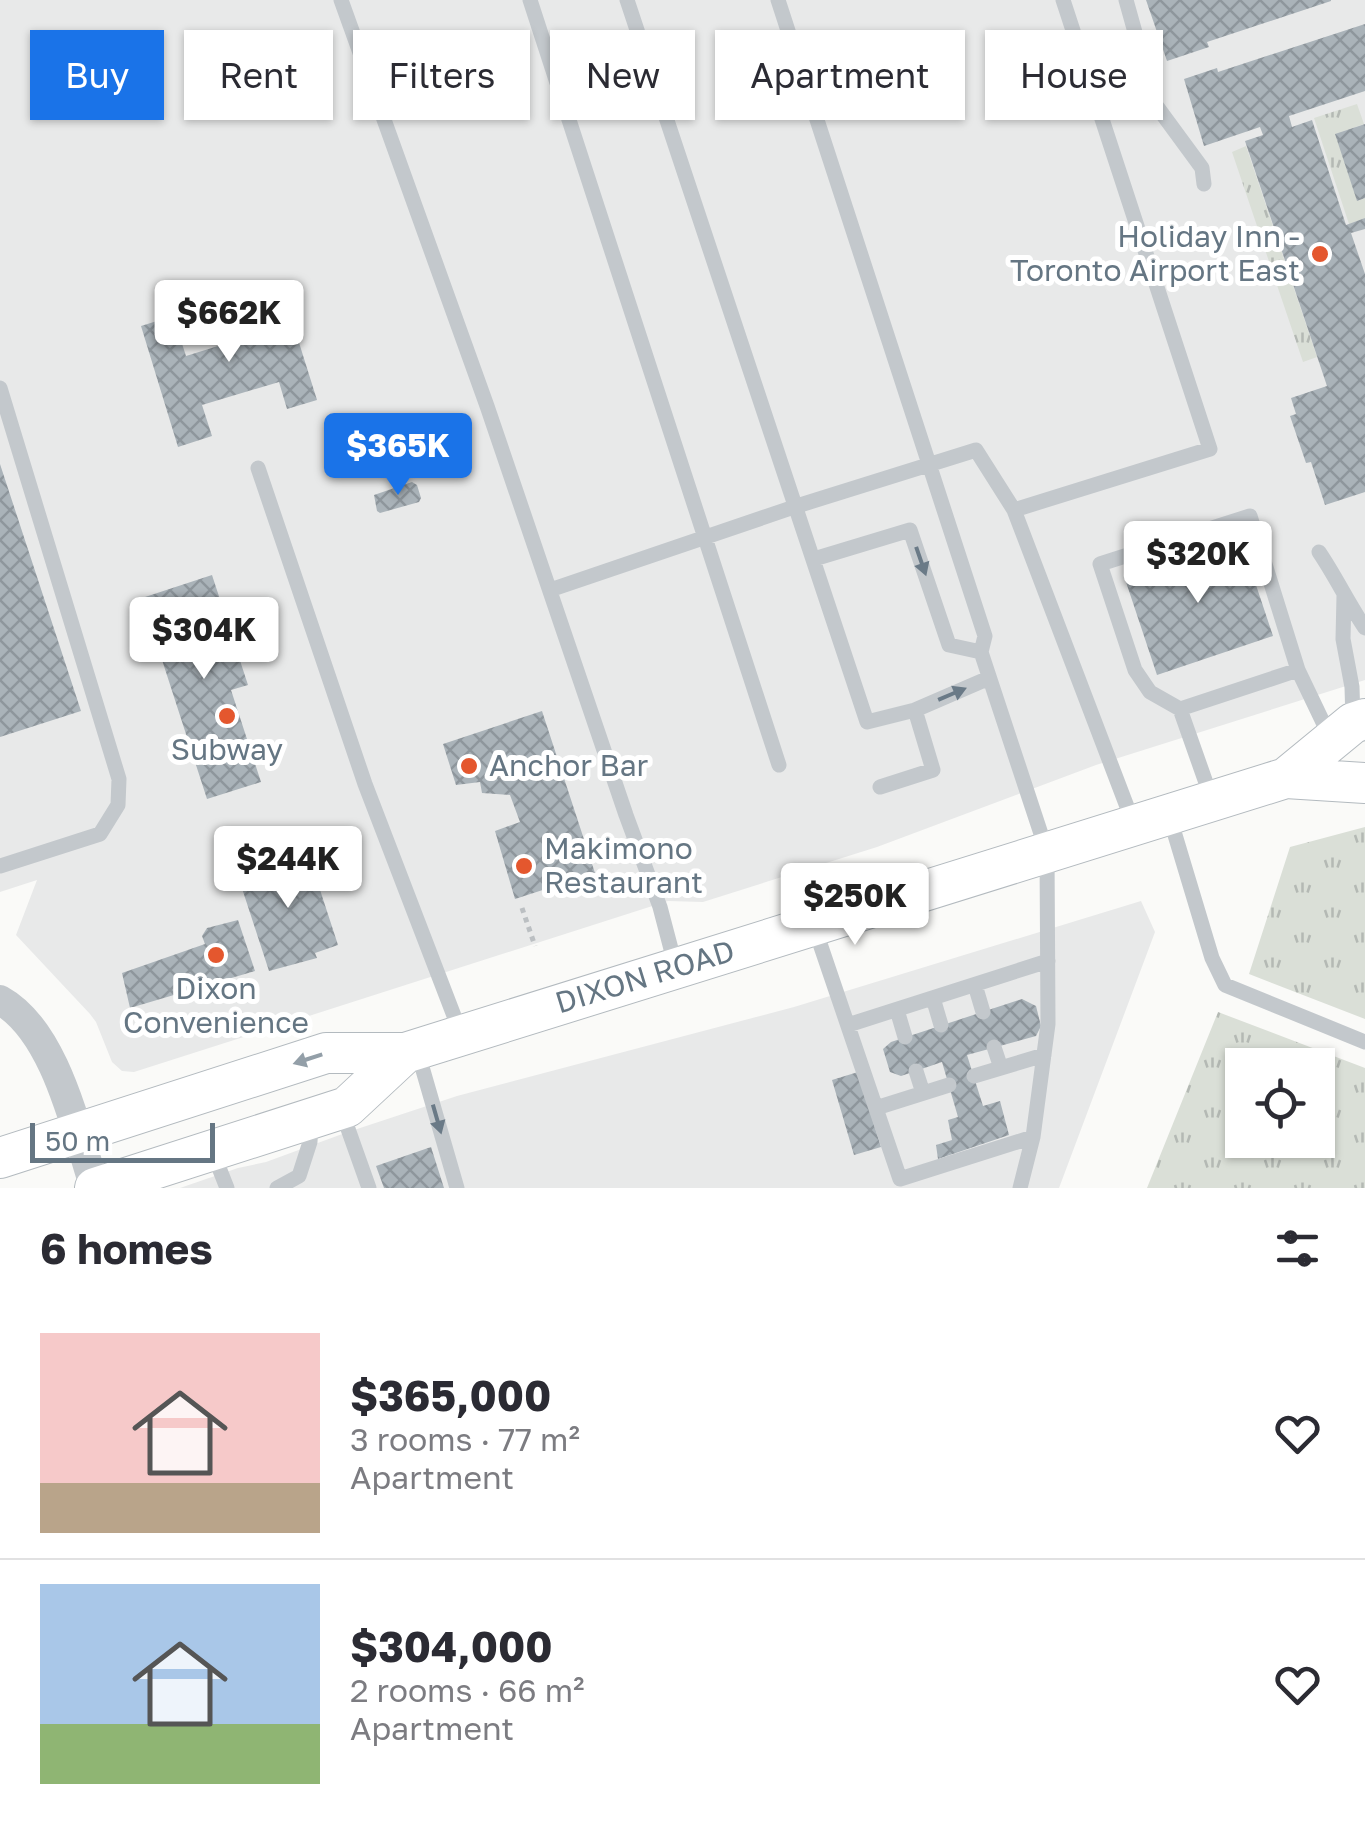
<!DOCTYPE html>
<html lang="en">
<head>
<meta charset="utf-8">
<style>
  body { margin:0; font-family:"Golos Text",sans-serif; background:#f7f7f7; color:#2b2b33; height:100vh; display:flex; flex-direction:column; font-size:38px; white-space:nowrap }
  * { box-sizing:border-box; margin:0 }
  p { font-size:32px; color:#7c7c81 }
  .icon { flex:none; width:55px; height:55px; fill:none; stroke:currentColor; stroke-width:2; stroke-linecap:round; stroke-linejoin:round }
  .map { position:relative; height:1188px; overflow:hidden }
  .side { display:flex; flex-direction:column; background:#fff; flex:1 }
  .side>* { flex:none }
  .top-card { position:absolute; left:30px; top:30px; width:1305px; height:90px; display:flex; gap:20px }
  .buttons { position:absolute; left:1225px; top:1048px; display:grid; gap:20px }
  .buttons a { display:grid; place-items:center; width:110px; height:110px; border-radius:0px; background:#fff; box-shadow:0 2px 8px #0004; font-size:50px }
  .scale { position:absolute; left:30px; bottom:25px; width:185px; box-sizing:border-box; padding-left:10px; border:5px solid #657683; border-top:0; font-size:28px; line-height:35px; white-space:nowrap; color:#657683; -webkit-text-stroke:8px #fff; paint-order:stroke }
  .price { position:absolute; translate:-50% -85px; padding:0 22px; border-radius:10px; background:#fff; color:#222; font-size:32px; line-height:65px; filter:drop-shadow(0 2px 5px #0008) }
  .price::after { content:''; position:absolute; left:50%; top:60px; width:30px; height:22px; margin-left:-15px; background:inherit; clip-path:polygon(0 0,100% 0,50% 100%) }
  .price.active { background:#1a73e8; color:#fff }
  ul { padding:0; list-style:none }
  li { display:flex; align-items:center; gap:30px; height:250px; padding:0 40px }
  li+li { border-top:2px solid #e1e1e2 }
  li span { display:grid; place-items:center; flex:none; width:280px; height:200px; border-radius:0px; color:#555 }
  li>.icon { margin-inline-start:auto }
  span .icon { width:120px; height:120px; fill:#fffc; stroke-width:1 }
  li b { font-size:42px }
  h2 { display:flex; justify-content:space-between; align-items:center; height:120px; padding:0 40px; font-size:42px }
  .pill { padding:0 35px; border-radius:0px; background:#fff; box-shadow:0 2px 8px #0004; font-size:35px; line-height:90px }
  .pill.active { background:#1a73e8; color:#fff }
  .map>svg:first-child { display:block }
</style>
</head>
<body>
<div class="map">
<svg width="1365" height="1188" viewBox="0 0 1365 1188">
  <defs>
    <pattern id="grass-tufts" width="24" height="20" patternUnits="userSpaceOnUse" patternTransform="scale(2.5)"><rect width="24" height="20" fill="#dadfd7"/><path d="M3 7l-1-3M5 7V3M7 7l1-3M15 17l-1-3M17 17v-4M19 17l1-3" fill="none" stroke="#b4b9b4"/></pattern>
    <pattern id="building-cross-hatch" width="8" height="8" patternUnits="userSpaceOnUse" patternTransform="scale(2.5)"><rect width="8" height="8" fill="#aab3b9"/><path d="M0 0l8 8M0 8l8-8" fill="none" stroke="#8e969c"/></pattern>
  </defs>
  <rect width="100%" height="100%" fill="#fafaf8"/>
  <!-- built -->
  <path fill="#e8e9e9" d="M 0,0 L 1365,0 L 1365,680 L 1096,765 L 877,847 L 703,902 L 668,901 L 134,1072 L 122,1071 L 112,1062 L 96,1022 L 90,1014 L 16,935 L 37,880 L 0,892 Z
    M 1141,901 L 1155,932 L 1059,1188 L 180,1188 L 238,1168 L 266,1162 L 345,1133 L 457,1096 L 794,1007 Z"/>
  <!-- grass -->
  <path fill="url(#grass-tufts)" fill-rule="evenodd" d="M 1357,104 L 1364,124 L 1336,134 L 1358,201 L 1365,198 L 1365,218 L 1349,224 L 1314,118 Z
    M 1246,146 L 1317,357 L 1303,362 L 1232,152 Z
    M 1365,827 L 1365,1019 L 1249,974 L 1290,847 Z
    M 1218,1012 L 1365,1068 L 1365,1188 L 1147,1188 ZM 1242,1065 L 1318,1065 L 1318,1140 L 1242,1140 Z"/>
  <!-- building -->
  <path fill="url(#building-cross-hatch)" d="M 1146,0 L 1331,0 L 1331,1 L 1207,42 L 1209,47 L 1167,61 Z
    M 1365,24 L 1365,91 L 1289,116 L 1292,127 L 1312,120 L 1346,225 L 1365,218 L 1365,229 L 1351,233 L 1365,274 L 1365,492 L 1325,505 L 1311,462 L 1306,463 L 1290,416 L 1296,414 L 1291,398 L 1327,386 L 1245,141 L 1263,135 L 1260,127 L 1204,146 L 1184,79 L 1217,68 L 1218,72 Z
    M 1365,124 L 1365,198 L 1357,201 L 1335,134 Z
    M 280,282 L 317,400 L 287,409 L 279,382 L 202,405 L 212,436 L 178,447 L 141,326 L 173,316 L 186,356 L 257,334 L 244,293 Z
    M 0,464 L 81,711 L 0,737 Z
    M 412,482 L 417,485 L 421,498 L 419,502 L 380,513 L 377,511 L 374,495 Z
    M 1240,537 L 1273,636 L 1157,675 L 1124,576 Z
    M 212,575 L 248,685 L 231,690 L 261,782 L 207,799 L 142,598 Z
    M 542,711 L 595,873 L 515,899 L 495,831 L 520,822 L 510,795 L 482,793 L 480,782 L 456,785 L 443,744 Z
    M 307,850 L 338,945 L 315,953 L 317,958 L 269,971 L 237,873 Z
    M 238,920 L 255,971 L 130,1008 L 122,973 L 205,944 L 202,936 L 207,928 Z
    M 1022,999 L 1036,1006 L 1041,1026 L 1036,1036 L 967,1055 L 983,1106 L 1000,1101 L 1009,1135 L 938,1159 L 936,1145 L 952,1140 L 948,1120 L 958,1117 L 942,1062 L 901,1076 L 890,1072 L 883,1049 L 891,1042 Z
    M 858,1072 L 881,1147 L 854,1155 L 832,1080 Z
    M 431,1147 L 444,1188 L 384,1188 L 376,1166 Z"/>
  <g fill="none" stroke-linecap="round" stroke-linejoin="round">
    <!-- secondary casing -->
    <g stroke="#b3babf" stroke-width="42">
      <path id="secondary" d="M 1286,778 L 1353,723 L 1365,719
        M 0,1158 L 326,1053 L 405,1053 L 1286,778 L 1365,783
        M 95,1188 L 347,1107 L 405,1053"/>
    </g>
    <!-- path -->
    <path stroke="#bbbfc2" stroke-width="5" stroke-dasharray="5 5" stroke-linecap="butt" d="M 522,908 L 535,946"/>
    <!-- service -->
    <path stroke="#c3c8cc" stroke-width="15" d="M 341,0 L 487,406 L 626,815 L 660,907 L 676,968
      M 530,0 L 779,765
      M 627,0 L 867,722 L 915,710 L 933,770 L 880,787
      M 778,0 L 985,636 L 981,652 L 1047,852 L 1048,1024 L 1033,1137 L 900,1179 L 815,929
      M 1063,0 L 1210,449 L 1014,510 L 1134,825
      M 1126,0 L 1155,104 L 1202,168 L 1204,184
      M 0,388 L 119,779 L 118,805 L 100,834 L 0,866
      M 258,468 L 365,784 L 461,1034
      M 1319,552 C 1336,577 1348,603 1365,628
      M 814,559 L 910,530 L 949,645 L 981,652
      M 550,590 L 797,506 L 976,450 L 1014,510
      M 1344,596 L 1343,639 L 1352,687 L 1353,721
      M 1298,670 L 1331,739
      M 1180,709 L 1298,670 L 1250,516 L 1100,564 L 1135,670 L 1150,692 L 1180,709 L 1211,797
      M 915,710 L 989,678
      M 1169,815 L 1212,958 L 1225,985 L 1365,1042
      M 975,985 L 983,1012
      M 933,998 L 941,1025
      M 897,1010 L 905,1037
      M 848,1025 L 1048,961
      M 994,1047 L 1001,1068
      M 418,1053 L 457,1188
      M 916,1071 L 923,1093
      M 974,1076 L 1044,1055
      M 876,1108 L 949,1085
      M 342,1112 L 369,1188
      M 212,1150 L 227,1188
      M 277,1188 L 299,1176 L 310,1142 L 311,1122
      M 1020,1188 L 1033,1137"/>
    <!-- minor -->
    <path stroke="#c3c8cc" stroke-width="30" d="M 0,1000 C 56,1031 76,1131 95,1188"/>
    <!-- secondary -->
    <use href="#secondary" stroke="#fff" stroke-width="40"/>
  </g>
  <!-- one-way arrows -->
  <defs><path id="oneway-solid" d="M-6-.8H1V-3.2L6.5 0L1 3.2V.8H-6Z" transform="scale(2.5)"/></defs>
  <g fill="#6a7a87">
    <use href="#oneway-solid" transform="translate(921 561) rotate(71)"/>
    <use href="#oneway-solid" transform="translate(952 694) rotate(-23)"/>
    <use href="#oneway-solid" transform="translate(437 1119) rotate(74)"/>
  </g>
  <use fill="#939fa8" href="#oneway-solid" transform="translate(308 1059) rotate(162)"/>
  <!-- markers -->
  <g fill="#e4572e" stroke="#fff" stroke-width="4">
    <circle cx="1320" cy="254" r="10"/>
    <circle cx="227" cy="716" r="10"/>
    <circle cx="469" cy="766" r="10"/>
    <circle cx="524" cy="866" r="10"/>
    <circle cx="216" cy="955" r="10"/>
  </g>
  <g text-anchor="middle" stroke-width="10" stroke-linejoin="round" paint-order="stroke">
    <!-- poi labels -->
    <g font-size="30" fill="#657683" stroke="#fff">
      <text x="1300" y="247" text-anchor="end">Holiday Inn -<tspan x="1300" dy="34">Toronto Airport East</tspan></text>
      <text x="227" y="760">Subway</text>
      <text x="489" y="776" text-anchor="start">Anchor Bar</text>
      <text x="544" y="859" text-anchor="start">Makimono<tspan x="544" dy="34">Restaurant</tspan></text>
      <text x="216" y="999">Dixon<tspan x="216" dy="34">Convenience</tspan></text>
    </g>
    <!-- street labels -->
    <g font-size="30" fill="#657683" stroke="#fff">
      <text transform="translate(645 977) rotate(-17)" y="10">DIXON ROAD</text>
    </g>
  </g>
</svg>
<div class="buttons">
<a><svg class="icon" aria-label="locate" viewBox="0 0 24 24"><circle cx="12" cy="12" r="6"/><path d="M12 2v4M12 18v4M2 12h4M18 12h4"/></svg></a>
</div>
<div class="scale">50 m</div>
<b class="price" style="left:229px;top:365px">$662K</b>
<b class="price active" style="left:398px;top:498px">$365K</b>
<b class="price" style="left:1198px;top:606px">$320K</b>
<b class="price" style="left:204px;top:682px">$304K</b>
<b class="price" style="left:288px;top:911px">$244K</b>
<b class="price" style="left:855px;top:948px">$250K</b>
<div class="top-card">
<a class="pill active">Buy</a>
<a class="pill">Rent</a>
<a class="pill">Filters</a>
<a class="pill">New</a>
<a class="pill">Apartment</a>
<a class="pill">House</a>
</div>
</div>
<section class="side">
<h2>6 homes<svg class="icon" aria-label="filters" viewBox="0 0 24 24"><path d="M4 7h16M4 17h16"/><circle cx="9" cy="7" r="2"/><circle cx="15" cy="17" r="2"/></svg></h2>
<ul>
<li><span style="background:linear-gradient(#f6c9c9 75%,#b9a48a 0)"><svg class="icon" aria-label="home" viewBox="0 0 24 24"><path d="M3 11l9-7 9 7M6 9v11h12V9"/></svg></span><div><b>$365,000</b><p>3 rooms · 77 m²</p><p>Apartment</p></div><svg class="icon" aria-label="heart" viewBox="0 0 24 24"><path d="M12 20l-8-8c-3-5 5-10 8-4 3-6 11-1 8 4z"/></svg></li>
<li><span style="background:linear-gradient(#a9c7e8 70%,#8fb573 0)"><svg class="icon" aria-label="home" viewBox="0 0 24 24"><path d="M3 11l9-7 9 7M6 9v11h12V9"/></svg></span><div><b>$304,000</b><p>2 rooms · 66 m²</p><p>Apartment</p></div><svg class="icon" aria-label="heart" viewBox="0 0 24 24"><path d="M12 20l-8-8c-3-5 5-10 8-4 3-6 11-1 8 4z"/></svg></li>
</ul>
</section>
</body>
</html>
